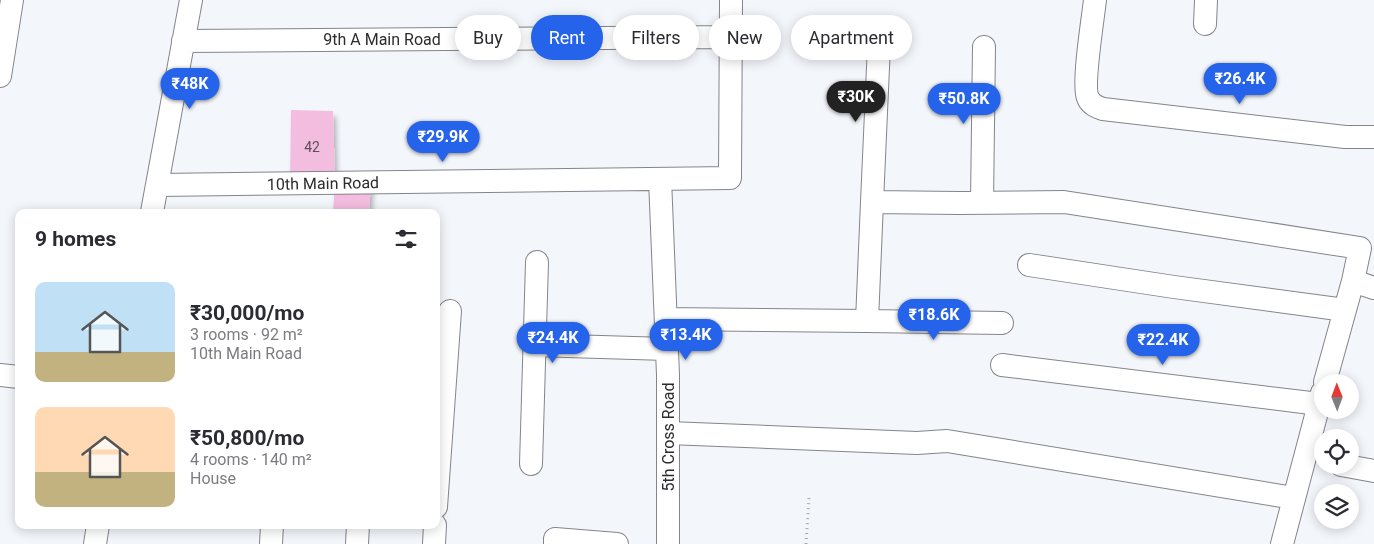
<!DOCTYPE html>
<html lang="en">
<head>
<meta charset="utf-8">
<style>
  body { margin:0; font-family:Roboto,sans-serif; background:#f7f7f7; color:#2b2b33; height:100vh; display:flex; flex-direction:column; font-size:19px; white-space:nowrap }
  * { box-sizing:border-box; margin:0 }
  p { font-size:16px; color:#7c7c81 }
  .icon { flex:none; width:28px; height:28px; fill:none; stroke:currentColor; stroke-width:2; stroke-linecap:round; stroke-linejoin:round }
  .map { position:relative; flex:1; overflow:hidden }
  .details { position:absolute; left:15px; top:209px; width:425px; height:320px; display:flex; flex-direction:column; background:#fff; border-radius:10px; box-shadow:0 2px 12px #0003 }
  .details>* { flex:none }
  .banner { position:absolute; left:455px; top:15px; width:475px; height:45px; display:flex; gap:10px }
  .needle { width:32px; rotate:359deg }
  .tools { position:absolute; left:1314px; top:374px; display:grid; gap:10px }
  .tools a { display:grid; place-items:center; width:45px; height:45px; border-radius:50%; background:#fff; box-shadow:0 2px 12px #0003; font-size:25px }
  .price { position:absolute; translate:-50% -42px; padding:0 11px; border-radius:18px; background:#2563eb; color:#fff; font-size:16px; line-height:32px; filter:drop-shadow(0 1px 2px #0008) }
  .price::after { content:''; position:absolute; left:50%; top:30px; width:15px; height:11px; margin-left:-8px; background:inherit; clip-path:polygon(0 0,100% 0,50% 100%) }
  .price.active { background:#222; color:#fff }
  ul { padding:0; list-style:none }
  li { display:flex; align-items:center; gap:15px; height:125px; padding:0 20px }
  li span { display:grid; place-items:center; flex:none; width:140px; height:100px; border-radius:10px; color:#555 }
  li>.icon { margin-inline-start:auto }
  span .icon { width:60px; height:60px; fill:#fffc; stroke-width:1 }
  li b { font-size:21px }
  h2 { display:flex; justify-content:space-between; align-items:center; height:60px; padding:0 20px; font-size:21px }
  .tag { padding:0 18px; border-radius:22px; background:#fff; box-shadow:0 2px 12px #0003; font-size:18px; line-height:45px }
  .tag.active { background:#2563eb; color:#fff }
  .map>svg:first-child { display:block }
</style>
</head>
<body>
<div class="map">
<svg width="1374" height="544" viewBox="0 0 1374 544">
  <defs>
    <filter id="shadow"><feDropShadow dx="3" dy="5.5" stdDeviation="2.5" flood-color="#0004"/></filter>
  </defs>
  <rect width="100%" height="100%" fill="#f3f6fb"/>
  <!-- building -->
  <path fill="#f3bde0" filter="url(#shadow)" d="M 291,110 L 333,111 L 335,183 L 290,183 Z
    M 371,182 L 369,212 L 333,212 L 335,183 Z"/>
  <g fill="none" stroke-linecap="round" stroke-linejoin="round">
    <!-- minor casing -->
    <g stroke="#83858a" stroke-width="24">
      <path id="minor" d="M 1095,0 C 1093,18 1082,86 1088,98 C 1091,105 1097,107 1103,109 L 1345,137 L 1374,137
        M 1205,24 L 1206,0
        M 183,41 L 731,37
        M 0,76 L 12,0
        M 660,179 L 668,375 L 668,544
        M 157,185 L 730,178 L 731,0
        M 872,202 L 879,45
        M 982,203 L 984,47
        M 152,212 L 191,0
        M 1029,265 L 1174,287 L 1345,310
        M 1353,281 L 1374,288
        M 666,319 L 867,321 L 872,202 L 959,203 L 1064,202 L 1360,248 L 1353,281 L 1325,382
        M 867,321 L 1002,323
        M 534,345 L 667,349
        M 1002,365 L 1319,404
        M 0,375 L 19,377
        M 668,433 L 917,443 L 947,441 L 1294,498
        M 531,464 L 537,262
        M 1341,465 L 1374,471
        M 436,507 L 450,311
        M 95,544 L 98,525
        M 271,544 L 272,525
        M 357,544 L 358,525
        M 434,544 L 435,525
        M 555,544 L 555,539 L 617,544
        M 1282,544 L 1322,393"/>
    </g>
    <!-- path -->
    <path stroke="#a7a9ad" stroke-width="3" stroke-dasharray="1 4" stroke-linecap="butt" d="M 806,544 L 809,498"/>
    <!-- minor -->
    <use href="#minor" stroke="#fff" stroke-width="22"/>
  </g>
  <g text-anchor="middle" stroke-width="4.5" stroke-linejoin="round" paint-order="stroke">
    <!-- number labels -->
    <g font-size="14" fill="#5d505a">
      <text x="312" y="152">42</text>
    </g>
    <!-- street labels -->
    <g font-size="16" fill="#2b2c2e" stroke="#fff">
      <text x="382" y="45">9th A Main Road</text>
      <text transform="translate(323 183) rotate(-1)" y="6">10th Main Road</text>
      <text transform="translate(668 437) rotate(-90)" y="6">5th Cross Road</text>
    </g>
  </g>
</svg>
<div class="tools">
<a><svg class="needle" viewBox="-14 -14 28 28"><path d="M0-13l5 13h-10z" fill="#e53935"/><path d="M0 13l5-13h-10z" fill="#7c7c81"/></svg></a>
<a><svg class="icon" aria-label="locate" viewBox="0 0 24 24"><circle cx="12" cy="12" r="6"/><path d="M12 2v4M12 18v4M2 12h4M18 12h4"/></svg></a>
<a><svg class="icon" aria-label="layers" viewBox="0 0 24 24"><path d="M12 4l9 5-9 5-9-5zM3 14l9 5 9-5"/></svg></a>
</div>
<b class="price" style="left:1240px;top:105px">₹26.4K</b>
<b class="price" style="left:190px;top:110px">₹48K</b>
<b class="price active" style="left:856px;top:123px">₹30K</b>
<b class="price" style="left:964px;top:125px">₹50.8K</b>
<b class="price" style="left:443px;top:163px">₹29.9K</b>
<b class="price" style="left:934px;top:341px">₹18.6K</b>
<b class="price" style="left:686px;top:361px">₹13.4K</b>
<b class="price" style="left:553px;top:364px">₹24.4K</b>
<b class="price" style="left:1163px;top:366px">₹22.4K</b>
<div class="banner">
<a class="tag">Buy</a>
<a class="tag active">Rent</a>
<a class="tag">Filters</a>
<a class="tag">New</a>
<a class="tag">Apartment</a>
</div>
<section class="details">
<h2>9 homes<svg class="icon" aria-label="filters" viewBox="0 0 24 24"><path d="M4 7h16M4 17h16"/><circle cx="9" cy="7" r="2"/><circle cx="15" cy="17" r="2"/></svg></h2>
<ul>
<li><span style="background:linear-gradient(#bfe0f5 70%,#c2b280 0)"><svg class="icon" aria-label="home" viewBox="0 0 24 24"><path d="M3 11l9-7 9 7M6 9v11h12V9"/></svg></span><div><b>₹30,000/mo</b><p>3 rooms · 92 m²</p><p>10th Main Road</p></div></li>
<li><span style="background:linear-gradient(#ffd9b3 65%,#c2b280 0)"><svg class="icon" aria-label="home" viewBox="0 0 24 24"><path d="M3 11l9-7 9 7M6 9v11h12V9"/></svg></span><div><b>₹50,800/mo</b><p>4 rooms · 140 m²</p><p>House</p></div></li>
</ul>
</section>
</div>
</body>
</html>
